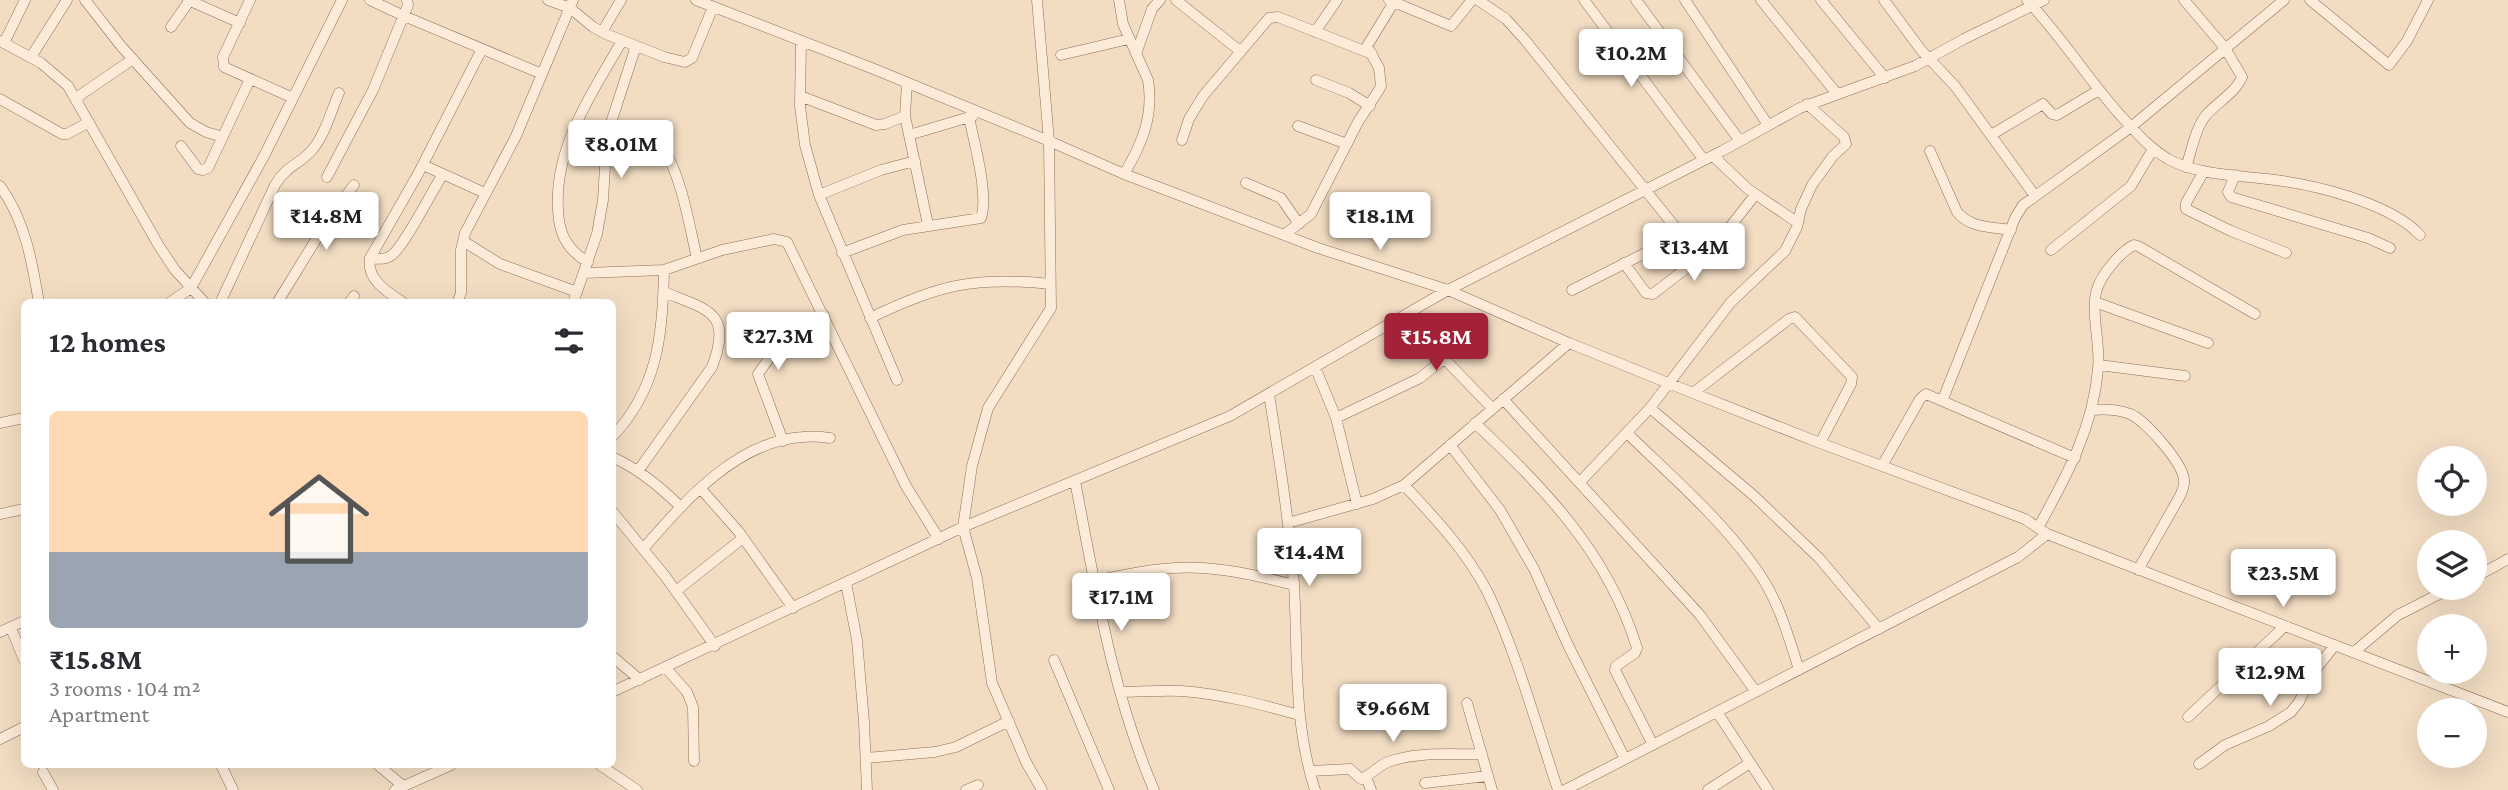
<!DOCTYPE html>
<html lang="en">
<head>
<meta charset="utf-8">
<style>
  body { margin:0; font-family:"Crimson Pro",serif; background:#f2f2f3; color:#2b2b33; height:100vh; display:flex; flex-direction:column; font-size:26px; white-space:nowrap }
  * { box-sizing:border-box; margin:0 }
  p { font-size:23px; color:#7c7c81 }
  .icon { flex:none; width:38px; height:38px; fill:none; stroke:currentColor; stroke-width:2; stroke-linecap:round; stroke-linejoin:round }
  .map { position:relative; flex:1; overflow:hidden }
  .panel { position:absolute; left:21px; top:299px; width:595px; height:469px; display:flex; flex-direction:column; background:#fff; border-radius:10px; box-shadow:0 7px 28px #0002 }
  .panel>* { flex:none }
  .buttons { position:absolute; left:2417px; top:446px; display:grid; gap:14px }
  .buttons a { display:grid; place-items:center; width:70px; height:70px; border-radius:50%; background:#fff; box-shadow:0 7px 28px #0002; font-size:35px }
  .price { position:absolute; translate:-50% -60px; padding:0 16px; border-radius:7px; background:#fff; color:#222; font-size:23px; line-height:46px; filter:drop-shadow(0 2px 4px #0008) }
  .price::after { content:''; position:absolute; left:50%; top:42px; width:21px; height:16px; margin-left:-10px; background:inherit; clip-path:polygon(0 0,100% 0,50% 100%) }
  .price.selected { background:#a32237; color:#fff }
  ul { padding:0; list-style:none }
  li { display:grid; align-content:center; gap:14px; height:371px; padding:0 28px }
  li+li { border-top:2px solid #e1e1e2 }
  li span { display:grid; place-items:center; height:217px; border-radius:10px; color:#555 }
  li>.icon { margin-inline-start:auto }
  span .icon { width:126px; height:126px; fill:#fffc; stroke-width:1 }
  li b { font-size:30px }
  h2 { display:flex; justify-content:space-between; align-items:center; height:84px; padding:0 28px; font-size:30px }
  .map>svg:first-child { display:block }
</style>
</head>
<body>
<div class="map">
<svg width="2508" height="790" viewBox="0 0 2508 790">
  <rect width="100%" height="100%" fill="#f2ddc3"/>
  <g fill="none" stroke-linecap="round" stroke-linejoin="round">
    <!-- minor casing -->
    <g stroke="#8e6d58" stroke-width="11">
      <path id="minor" d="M 85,0 L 121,46 L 190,123 L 206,132 L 223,137
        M 188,0 L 240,23
        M 250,0 L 223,57 L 224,67 L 293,98
        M 370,0 L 404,16 L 542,74
        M 548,0 L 570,8 L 593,27 L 606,34 L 664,57 L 685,62 L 692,58 L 713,7
        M 696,0 L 874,69 L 1049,141 L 1124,174 L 1318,248 L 1448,290 L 1569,343 L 1693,393 L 1820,443 L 2025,519 L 2047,534 L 2508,712
        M 1037,0 L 1049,141 L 1051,308 L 988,408 L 972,466 L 963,527 L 977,578 L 992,683 L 1026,762 L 1042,790
        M 1119,0 L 1123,24 L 1148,80 C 1154,116 1142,144 1124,174
        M 1176,0 L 1240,51
        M 1389,0 L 1451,26 L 1472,0
        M 1478,0 L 1506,19 L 1525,40 L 1679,232 L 1677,237 L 1572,290
        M 1584,0 L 1704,160
        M 1636,0 L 1740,141
        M 1685,0 L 1768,125
        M 1761,0 L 1837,94
        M 1821,0 L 1885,78
        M 1884,0 L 1921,50 L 1955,86 L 2035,196
        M 2027,0 C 2061,36 2088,79 2121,116 C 2136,132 2149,148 2168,159 C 2198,175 2234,175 2267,179 C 2312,184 2389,202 2420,235
        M 2184,0 L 2225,48 L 2242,77 C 2236,92 2218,102 2207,114 C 2195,128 2192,150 2186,167
        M 2310,0 L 2389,65 L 2407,41 L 2428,0
        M 171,27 L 190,0
        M 602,32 L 621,0
        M 1315,32 L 1337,0
        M 0,41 L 41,63 L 68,86 L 159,246 L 175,270 L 205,303
        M 801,41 L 800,106 L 805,145 L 819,195 L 897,380
        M 4,43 L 25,0
        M 1136,54 L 1152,9 L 1160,0
        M 1061,55 L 1129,39
        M 31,57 L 67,0
        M 1316,80 L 1349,93 L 1370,106
        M 907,83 L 905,116 L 928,225
        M 800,96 L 876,125 L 885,124 L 905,116
        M 76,98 L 133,59
        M 0,99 L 62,134 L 67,134 L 89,122
        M 1298,126 L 1347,144
        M 909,135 L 973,116
        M 1991,135 L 2043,104 L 2052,114 L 2057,115 L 2099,90
        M 1182,140 L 1189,119 L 1203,96 L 1269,18 L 1278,17 L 1372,54
        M 181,146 L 198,169 L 203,170 L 208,168 L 250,79
        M 606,148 L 643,143 L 663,148 C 682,177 689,225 697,258
        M 1930,151 L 1957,212 C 1970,228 1992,227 2011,230
        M 1713,156 L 1748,189 L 1798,223
        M 423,165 L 485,193
        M 2204,171 L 2186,203 L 2186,209 L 2231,231 L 2286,253
        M 2235,175 L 2228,192 L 2231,197 L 2368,238 L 2390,248
        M 327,177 L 373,90 L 408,5 L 407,0
        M 1246,183 L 1281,198 L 1299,224
        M 0,186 C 25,220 32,261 39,303
        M 819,195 L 881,170 L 915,161
        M 1284,235 L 1311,214 L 1358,122 L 1377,93 L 1381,86 L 1379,68 L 1367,46 L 1394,2
        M 463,241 L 500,264 L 577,292
        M 2051,250 L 2131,186 L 2153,149
        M 842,253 L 903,230 L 981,218 C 989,194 974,143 969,117
        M 370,258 C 378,259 386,260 392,255 C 405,245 432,191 443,174
        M 588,262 C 567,250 559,234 558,210 C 554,147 592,93 622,41
        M 1624,263 L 1646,293 L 1653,294 L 1707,252 L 1723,236 L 1755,195
        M 585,273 L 664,270 L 722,250 L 774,239 L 787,242 L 906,486 L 939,539
        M 2095,302 L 2208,343
        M 169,303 L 191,288 L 264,156 L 342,0
        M 220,303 L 275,185 C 287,165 299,165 312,150 C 325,135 331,111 339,93
        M 277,303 L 331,215 L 354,185
        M 349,303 L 354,296
        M 404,303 C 387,292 366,279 370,258 L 418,174 L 482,49
        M 457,303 L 461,293 L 461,250 L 465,233 L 516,136 L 573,0
        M 573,303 L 597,234 L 603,200 L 607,135 L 636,46
        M 1403,316 L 1492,408
        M 870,318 C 938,285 974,276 1050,284
        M 2099,365 L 2185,376
        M 1315,367 L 1336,418 L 1357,504
        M 1693,393 L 1789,319 L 1795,317 L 1852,377 L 1851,384 L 1820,443
        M 1269,394 C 1279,457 1289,520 1294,584 C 1298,654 1293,722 1315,790
        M 1503,399 L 1700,615 L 1756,692
        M 1943,399 L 2015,218 L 2023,205 L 2131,127 L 2284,0
        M 1650,408 L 1753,495 L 1819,558 L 1879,629
        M 2092,410 C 2105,409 2117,409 2130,414 C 2145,420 2183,463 2184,480 C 2185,486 2182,491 2180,496 L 2138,570
        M 1336,418 L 1420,378 L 1444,359
        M 0,423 L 24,418
        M 1475,423 C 1545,489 1608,553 1637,648 L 1635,653 L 1616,666 L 1615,670 L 1653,745
        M 1627,433 C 1670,475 1718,516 1754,566 C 1777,596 1788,634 1799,670
        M 612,437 C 658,389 663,334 664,270
        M 783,441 L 758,374 L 791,327 L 824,315
        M 1450,445 L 1500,510 L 1534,569 L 1568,645 L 1625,759
        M 612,457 C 639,469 660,487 681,507
        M 1882,466 L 1920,399 L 1926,394 L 2075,458
        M 638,471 L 712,367 C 733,312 708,310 664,292
        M 1075,481 C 1095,585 1112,692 1154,790
        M 1580,482 L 1650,408 L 1731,302 L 1785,251 L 1797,227 L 1801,209 L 1812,185 L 1833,156 L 1846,144 L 1844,137 L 1807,104
        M 1404,485 C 1435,518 1466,551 1487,591 C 1516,651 1537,727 1558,790
        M 701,489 L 739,532 L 793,608
        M 612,511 L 665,576 L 715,646
        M 0,514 L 24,509
        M 1288,523 L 1373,499 L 1404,485 L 1569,343
        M 2038,528 C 2066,477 2093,429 2098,369 C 2101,345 2090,312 2097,289 C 2102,274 2120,252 2134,245 L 2138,246 L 2255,314
        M 643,549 C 684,502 736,441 803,437 C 812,436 822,437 830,438
        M 2474,578 L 2508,559
        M 1094,581 C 1129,574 1167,565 1203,568 C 1234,570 1263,577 1294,585
        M 846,583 L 857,640 L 864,722 L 867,790
        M 676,591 L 743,538
        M 11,628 L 24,660
        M 0,632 L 24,621
        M 2354,652 L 2398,615 L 2451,588
        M 612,656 L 640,680
        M 1054,660 L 1109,790
        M 666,668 L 687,692 L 693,707 L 694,761
        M 612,692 L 963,527 L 1230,416 L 1448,290 L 1722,151 L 1800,108 L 1915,66 L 1964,39 L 2044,0
        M 1121,692 C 1141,692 1161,690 1181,691 C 1222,694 1260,704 1299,715
        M 1467,703 L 1492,790
        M 1717,712 L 1768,790
        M 2188,717 L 2285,626
        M 0,739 L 24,727
        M 866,758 L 935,752 L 956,747 L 1009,721
        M 2199,764 L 2225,745 L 2269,726 L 2291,712 L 2299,702 L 2312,674 L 2335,645
        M 221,765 L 233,790
        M 378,765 L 403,786
        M 600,765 L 637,790
        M 1310,771 L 1350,769 L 1361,779 C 1371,775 1378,766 1388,762 C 1417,751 1452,755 1482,754
        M 43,772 L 53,790
        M 1366,777 L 1371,790
        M 1425,783 L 1488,776
        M 395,790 L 451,765
        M 966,790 L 978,785
        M 1565,790 L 2018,557 L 2047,534
        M 1708,790 L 1750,763"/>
    </g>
    <!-- minor -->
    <use href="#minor" stroke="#fcebd8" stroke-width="10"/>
  </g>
</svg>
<div class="buttons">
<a><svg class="icon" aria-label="locate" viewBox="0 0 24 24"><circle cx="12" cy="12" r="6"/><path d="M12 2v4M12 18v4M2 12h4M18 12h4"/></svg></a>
<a><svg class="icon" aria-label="layers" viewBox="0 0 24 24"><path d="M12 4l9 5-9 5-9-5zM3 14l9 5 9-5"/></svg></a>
<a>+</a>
<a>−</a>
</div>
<b class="price" style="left:1631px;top:89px">₹10.2M</b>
<b class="price" style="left:621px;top:180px">₹8.01M</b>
<b class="price" style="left:326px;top:252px">₹14.8M</b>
<b class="price" style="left:1380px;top:252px">₹18.1M</b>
<b class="price" style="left:1694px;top:283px">₹13.4M</b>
<b class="price" style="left:778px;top:372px">₹27.3M</b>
<b class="price selected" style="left:1436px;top:373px">₹15.8M</b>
<b class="price" style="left:1309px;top:588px">₹14.4M</b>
<b class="price" style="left:2283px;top:609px">₹23.5M</b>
<b class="price" style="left:1121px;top:633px">₹17.1M</b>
<b class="price" style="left:2270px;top:708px">₹12.9M</b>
<b class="price" style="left:1393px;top:744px">₹9.66M</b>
<section class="panel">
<h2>12 homes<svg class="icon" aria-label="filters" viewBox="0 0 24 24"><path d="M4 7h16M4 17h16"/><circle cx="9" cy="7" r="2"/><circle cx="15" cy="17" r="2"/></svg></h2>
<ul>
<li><span style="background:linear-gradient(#ffd9b3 65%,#9aa5b1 0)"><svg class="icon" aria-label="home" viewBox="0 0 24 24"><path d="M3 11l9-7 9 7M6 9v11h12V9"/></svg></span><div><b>₹15.8M</b><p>3 rooms · 104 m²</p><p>Apartment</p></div></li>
</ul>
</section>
</div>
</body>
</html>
